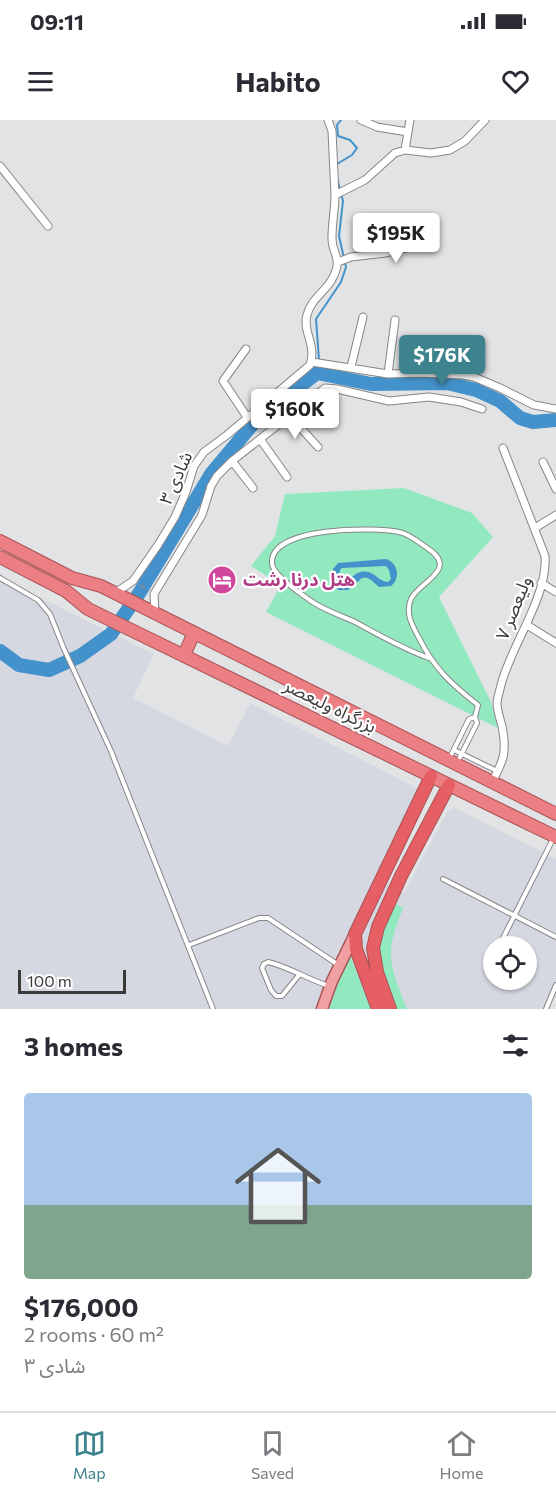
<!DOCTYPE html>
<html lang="en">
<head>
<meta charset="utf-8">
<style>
  body { margin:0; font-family:Commissioner,"Noto Sans Arabic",sans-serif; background:#f2f2f3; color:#2b2b33; height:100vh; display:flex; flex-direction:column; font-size:22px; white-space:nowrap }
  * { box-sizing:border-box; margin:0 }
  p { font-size:20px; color:#7c7c81 }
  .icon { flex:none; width:33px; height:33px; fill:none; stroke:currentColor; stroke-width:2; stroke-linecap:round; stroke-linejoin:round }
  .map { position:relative; height:889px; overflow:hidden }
  .side { display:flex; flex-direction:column; background:#fff; flex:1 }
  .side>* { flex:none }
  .tools { position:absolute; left:483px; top:816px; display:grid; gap:12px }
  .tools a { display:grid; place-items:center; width:54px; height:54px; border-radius:50%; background:#fff; box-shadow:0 2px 4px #0004; font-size:30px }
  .scale { position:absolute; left:18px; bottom:15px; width:108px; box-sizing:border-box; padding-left:6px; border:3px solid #39393a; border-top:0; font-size:16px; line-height:21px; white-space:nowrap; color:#39393a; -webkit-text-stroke:4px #fff; paint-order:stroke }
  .price { position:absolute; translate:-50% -51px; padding:0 14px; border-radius:6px; background:#fff; color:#222; font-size:20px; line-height:39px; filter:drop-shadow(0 2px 3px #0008) }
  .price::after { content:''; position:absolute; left:50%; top:36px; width:18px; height:14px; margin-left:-9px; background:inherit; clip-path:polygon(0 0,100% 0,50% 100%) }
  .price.active { background:#3d838e; color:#fff }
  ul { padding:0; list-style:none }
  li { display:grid; align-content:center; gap:12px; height:318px; padding:0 24px }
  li+li { border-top:2px solid #e1e1e2 }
  li span { display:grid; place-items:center; height:186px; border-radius:6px; color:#555 }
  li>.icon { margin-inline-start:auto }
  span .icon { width:108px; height:108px; fill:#fffc; stroke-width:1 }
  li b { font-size:26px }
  h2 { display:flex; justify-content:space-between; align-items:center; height:72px; padding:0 24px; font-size:26px }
  .status { display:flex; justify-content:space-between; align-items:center; height:42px; padding:0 30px; background:#fff; direction:ltr }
  .status svg { height:16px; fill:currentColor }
  header { display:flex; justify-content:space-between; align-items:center; height:78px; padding:0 24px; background:#fff; font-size:27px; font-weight:700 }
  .menu { display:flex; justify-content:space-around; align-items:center; height:84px; border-top:2px solid #e1e1e2; background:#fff; font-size:16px; color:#7c7c81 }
  .menu a { display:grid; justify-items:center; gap:3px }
  .menu .active { color:#3d838e }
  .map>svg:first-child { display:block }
</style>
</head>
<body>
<div class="status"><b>09:11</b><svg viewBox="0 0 49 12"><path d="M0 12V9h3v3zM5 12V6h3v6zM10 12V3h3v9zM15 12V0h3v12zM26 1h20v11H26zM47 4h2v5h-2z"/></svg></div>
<header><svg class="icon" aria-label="menu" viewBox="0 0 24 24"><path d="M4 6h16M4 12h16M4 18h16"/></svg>Habito<svg class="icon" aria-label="heart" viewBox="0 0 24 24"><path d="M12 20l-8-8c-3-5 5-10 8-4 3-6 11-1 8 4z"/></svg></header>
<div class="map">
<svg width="556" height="889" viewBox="0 0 556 889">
  <rect width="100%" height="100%" fill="#e2e3e5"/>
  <!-- built -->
  <path fill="#d5d8e1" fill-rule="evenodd" d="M 0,453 L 3,454 L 4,460 L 154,534 L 133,578 L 228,626 L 250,583 L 417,668 L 419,676 L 374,758 L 404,773 L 448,690 L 455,688 L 556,739 L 556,872 L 549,889 L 0,889 ZM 494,826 L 526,826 L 526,860 L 494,860 Z"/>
  <!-- green -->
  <path fill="#92e9c0" d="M 404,368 L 472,393 L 493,417 L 439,477 L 491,582 L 498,608 L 266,492 L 281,465 L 251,446 L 275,416 L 285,374 Z
    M 392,782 L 403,788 C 384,836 389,842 407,889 L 395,889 L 381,851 L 379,832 L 380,824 Z
    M 350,836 L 371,889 L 329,889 L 338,862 Z"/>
  <!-- water -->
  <path fill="#4492cb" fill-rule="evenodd" d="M 386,439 C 398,443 401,458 391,466 L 379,467 C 361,449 363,460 348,470 L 338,470 L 333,464 L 333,449 L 338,443 ZM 386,446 L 389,450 L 391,459 L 388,462 C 378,462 374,449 361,452 C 352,453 350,463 341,464 L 338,461 L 340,450 L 342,448 Z"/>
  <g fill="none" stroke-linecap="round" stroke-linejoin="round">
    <!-- stream -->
    <path stroke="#4492cb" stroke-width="2" d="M 337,44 L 352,35 L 357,28 L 350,20 L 338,16 L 337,5 L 341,0
      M 319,240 L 316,199 L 341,162 L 346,147 L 339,116 L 343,81 L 337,58
      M 317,253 L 318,246"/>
    <!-- river -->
    <path stroke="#4492cb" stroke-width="14" d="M 0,531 L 19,545 L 49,550 L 80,536 L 111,514 L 140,472 L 211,354 L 257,299 L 317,253 L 371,264 L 447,263 L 476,270 L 500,281 L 520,298 L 533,302 L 556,300"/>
    <!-- service casing -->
    <g stroke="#868688" stroke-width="6">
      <path id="service" d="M 0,458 L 38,480 L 50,494 L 64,529 L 111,631 L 213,889
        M 429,538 C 403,529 379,515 355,502 C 342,496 327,491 314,483 C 304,476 272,455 272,443 C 270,406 375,407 399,412 C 410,414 421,424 430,430 C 458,450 418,463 411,479 C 405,493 412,505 419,518 C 434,548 451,564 478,585 L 475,597
        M 454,630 L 497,651
        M 449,639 L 469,599 L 475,597 L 477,603 L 458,641
        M 443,759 L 556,817
        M 189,825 L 259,798 L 268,798 L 337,844
        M 499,826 L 553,719
        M 299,855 L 282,876 L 276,876 L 271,870 L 262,848 L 264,844 L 268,842 C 289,847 307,859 329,866
        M 546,889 L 556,865"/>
    </g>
    <!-- minor casing -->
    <g stroke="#868688" stroke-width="9">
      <path id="minor" d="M 328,0 L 332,11 L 335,75
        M 361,0 L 377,7 L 408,12
        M 405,30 L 410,0
        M 0,46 L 48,106
        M 338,142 L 351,137 L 385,133 L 435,121
        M 246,229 L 223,261 L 247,297
        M 312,242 L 388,254 L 420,253 L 463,255 L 474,257 L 500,268 L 534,285 L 556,289
        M 351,247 L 363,197
        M 388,254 L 395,200
        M 290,296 L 318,327
        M 260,319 L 287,357
        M 232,341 L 253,368
        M 543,342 L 556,369
        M 535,408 L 556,395
        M 541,463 L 556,472
        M 115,473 L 133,461 L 158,425 L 175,397 L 186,372 L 194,346 L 204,332 L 227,315 L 310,245 C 317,225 302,211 307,195 C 310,181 324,172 331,161 C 345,137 331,135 332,117 C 332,103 335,89 335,75 L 365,60 L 395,33 L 405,30 L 431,33 L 450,30 L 465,21 L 485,0
        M 155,493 L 154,474 L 202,395 L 211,366 L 217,356 L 232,341 L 325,268 L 337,269 L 389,281 L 429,277 L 461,282 L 482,289
        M 527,505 L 556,523
        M 492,662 C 504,640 507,632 502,606 C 500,599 497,590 497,583 C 497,578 500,571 501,565 C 511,525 548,477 545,436 L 503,328"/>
    </g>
    <!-- primary casing -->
    <g stroke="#a95256" stroke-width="13">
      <path id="primary" d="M 322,889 L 332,861 L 355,814"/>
    </g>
    <!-- trunk casing -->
    <g stroke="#a95256" stroke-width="14">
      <path id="trunk" d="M 0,421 L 72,458 L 101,466 L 556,694
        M 0,437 L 66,471 L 88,489 L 556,717
        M 184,535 L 194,513"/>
    </g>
    <!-- motorway casing -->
    <g stroke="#a95256" stroke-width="14">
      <path id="motorway" d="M 378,889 L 356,829 L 355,814 L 431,656
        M 390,889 L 377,852 L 373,828 L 378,807 L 401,756 L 449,665"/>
    </g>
    <!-- path -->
    <path stroke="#858687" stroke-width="1.5" stroke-dasharray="6 3" stroke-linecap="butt" d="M 140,465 L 148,470"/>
    <!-- service -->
    <use href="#service" stroke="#fff" stroke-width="4"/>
    <!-- minor -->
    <use href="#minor" stroke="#fff" stroke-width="7"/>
    <!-- primary -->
    <use href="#primary" stroke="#f09fa3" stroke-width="10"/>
    <!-- trunk -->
    <use href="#trunk" stroke="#eb7f84" stroke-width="12"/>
    <!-- motorway -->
    <use href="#motorway" stroke="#e65f65" stroke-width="12"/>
  </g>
  <!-- icons -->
  <defs>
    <g id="hotel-disc" transform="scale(1.5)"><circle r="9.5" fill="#d1479c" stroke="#fff"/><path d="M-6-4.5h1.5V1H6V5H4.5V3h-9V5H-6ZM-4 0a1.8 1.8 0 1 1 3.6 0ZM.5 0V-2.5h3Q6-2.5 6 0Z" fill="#fff"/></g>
  </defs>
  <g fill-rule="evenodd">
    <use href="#hotel-disc" x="222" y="460"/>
  </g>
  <g text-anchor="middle" stroke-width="4.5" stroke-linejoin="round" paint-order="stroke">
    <!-- street labels -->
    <g font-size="18" fill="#39393a" stroke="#fff">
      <text transform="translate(176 358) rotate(-66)" y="6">شادی ۳</text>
      <text transform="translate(514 488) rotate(-68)" y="6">ولیعصر ۷</text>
      <text transform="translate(330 586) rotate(26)" y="6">بزرگراه ولیعصر</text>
    </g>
    <!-- hotel labels -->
    <g font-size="18" font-weight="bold" fill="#b23c85" stroke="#fff" text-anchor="start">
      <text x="243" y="466">هتل درنا رشت</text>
    </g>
  </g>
</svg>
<div class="tools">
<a><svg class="icon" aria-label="locate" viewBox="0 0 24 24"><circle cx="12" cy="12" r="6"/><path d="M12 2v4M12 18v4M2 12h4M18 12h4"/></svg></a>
</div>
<div class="scale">100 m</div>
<b class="price" style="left:396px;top:144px">$195K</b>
<b class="price active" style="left:442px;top:266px">$176K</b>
<b class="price" style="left:295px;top:320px">$160K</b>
</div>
<section class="side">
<h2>3 homes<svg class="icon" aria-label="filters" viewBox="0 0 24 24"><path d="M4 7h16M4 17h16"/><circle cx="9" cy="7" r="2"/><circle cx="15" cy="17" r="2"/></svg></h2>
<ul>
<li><span style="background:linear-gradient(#a9c7e8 60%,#7fa58c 0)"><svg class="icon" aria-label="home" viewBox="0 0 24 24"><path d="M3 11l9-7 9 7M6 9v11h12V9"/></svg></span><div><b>$176,000</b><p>2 rooms · 60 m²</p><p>شادی ۳</p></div></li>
</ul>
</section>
<nav class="menu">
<a class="active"><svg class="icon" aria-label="map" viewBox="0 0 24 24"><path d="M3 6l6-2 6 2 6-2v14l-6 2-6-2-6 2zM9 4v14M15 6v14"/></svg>Map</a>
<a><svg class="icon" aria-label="saved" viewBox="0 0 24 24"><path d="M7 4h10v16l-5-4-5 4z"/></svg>Saved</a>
<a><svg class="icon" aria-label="home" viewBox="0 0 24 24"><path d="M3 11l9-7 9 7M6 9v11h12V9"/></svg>Home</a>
</nav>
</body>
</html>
